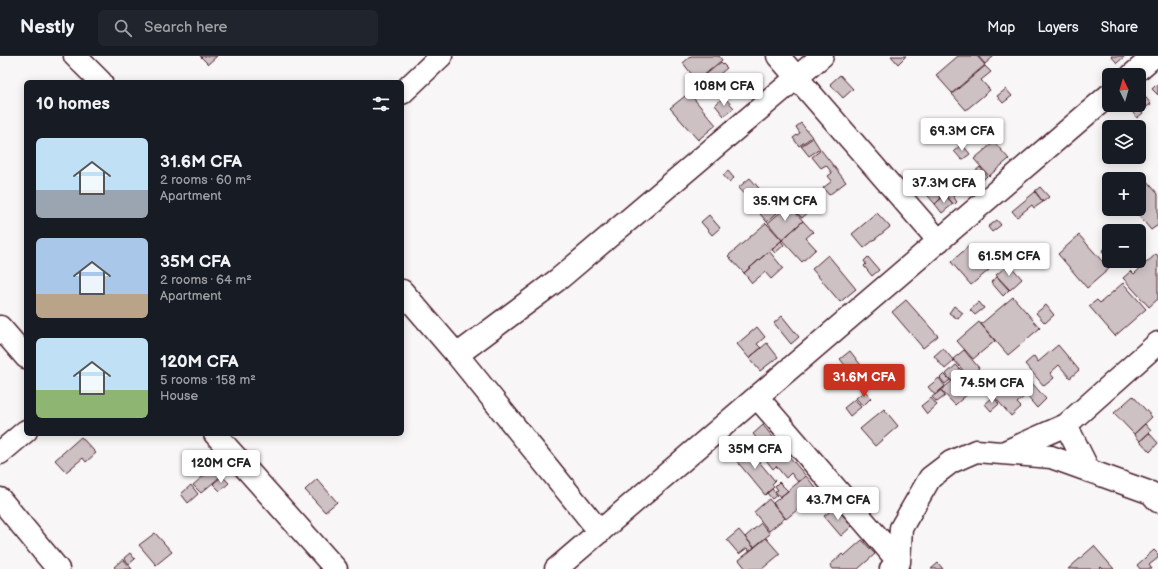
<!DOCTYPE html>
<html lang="en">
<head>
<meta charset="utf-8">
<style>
  body { margin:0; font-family:"Balsamiq Sans",sans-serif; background:#20242c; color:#f1f3f6; height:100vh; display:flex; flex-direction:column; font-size:15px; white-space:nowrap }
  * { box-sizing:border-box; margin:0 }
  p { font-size:13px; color:#9ea1a6 }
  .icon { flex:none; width:22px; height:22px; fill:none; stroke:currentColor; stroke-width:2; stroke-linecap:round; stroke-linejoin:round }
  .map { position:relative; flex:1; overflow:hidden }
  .drawer { position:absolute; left:24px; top:24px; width:380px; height:356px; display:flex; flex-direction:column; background:#171b24; border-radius:6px; box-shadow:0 2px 10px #0003 }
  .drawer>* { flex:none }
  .needle { width:26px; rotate:355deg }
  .fabs { position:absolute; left:1102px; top:12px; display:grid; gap:8px }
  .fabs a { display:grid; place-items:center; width:44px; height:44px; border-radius:6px; background:#171b24; box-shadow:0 2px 10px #0003; font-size:20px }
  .price { position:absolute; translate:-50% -34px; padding:0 9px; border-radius:4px; background:#fff; color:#222; font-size:13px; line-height:26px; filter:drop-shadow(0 1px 2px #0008) }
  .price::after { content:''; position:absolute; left:50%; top:24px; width:12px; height:9px; margin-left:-6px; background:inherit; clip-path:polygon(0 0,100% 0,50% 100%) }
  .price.active { background:#c8321e; color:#fff }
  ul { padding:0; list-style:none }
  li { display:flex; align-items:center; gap:12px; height:100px; padding:0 12px }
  li span { display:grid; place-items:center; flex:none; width:112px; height:80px; border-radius:6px; color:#555 }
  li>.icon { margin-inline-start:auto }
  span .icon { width:48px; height:48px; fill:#fffc; stroke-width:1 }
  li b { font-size:17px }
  h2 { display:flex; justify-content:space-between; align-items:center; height:48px; padding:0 12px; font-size:17px }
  header { display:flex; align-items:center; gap:24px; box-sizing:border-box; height:56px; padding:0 20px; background:#171b24; border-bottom:1px solid #363941 }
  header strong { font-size:19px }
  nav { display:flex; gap:22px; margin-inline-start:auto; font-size:14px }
  .search { width:280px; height:36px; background:#20242c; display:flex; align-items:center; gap:10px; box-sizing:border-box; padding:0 14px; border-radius:6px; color:#9ea1a6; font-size:15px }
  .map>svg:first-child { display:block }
</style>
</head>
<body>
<header>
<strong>Nestly</strong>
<div class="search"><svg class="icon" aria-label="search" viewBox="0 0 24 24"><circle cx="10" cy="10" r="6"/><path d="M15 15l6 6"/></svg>Search here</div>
<nav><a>Map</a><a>Layers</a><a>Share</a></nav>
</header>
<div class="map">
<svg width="1158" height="513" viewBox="0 0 1158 513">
  <rect width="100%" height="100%" fill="#f8f6f7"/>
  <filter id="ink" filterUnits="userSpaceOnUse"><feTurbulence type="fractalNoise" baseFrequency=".025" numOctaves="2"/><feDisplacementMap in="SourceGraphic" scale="8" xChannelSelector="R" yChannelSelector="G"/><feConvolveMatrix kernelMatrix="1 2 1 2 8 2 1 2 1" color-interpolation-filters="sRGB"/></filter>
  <g filter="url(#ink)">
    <!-- building -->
    <path fill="#cdc1c4" stroke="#4a1f2b" d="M 200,0 L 217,0 L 208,8 Z
      M 691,0 L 719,0 L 722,4 L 697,25 L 683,7 Z
      M 891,0 L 906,0 L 898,8 Z
      M 958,0 L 977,0 L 985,9 L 952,37 L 936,19 Z
      M 978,0 L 994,0 L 985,8 Z
      M 1111,0 L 1125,0 L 1117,7 Z
      M 721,6 L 727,12 L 703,32 L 698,25 Z
      M 985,10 L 991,16 L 981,24 L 990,34 L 966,54 L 952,38 Z
      M 840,19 L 853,33 L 843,42 L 830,28 Z
      M 1158,27 L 1158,39 L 1152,33 Z
      M 1006,33 L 1012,40 L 1003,47 L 997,40 Z
      M 689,37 L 716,69 L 698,84 L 670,52 Z
      M 1142,37 L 1151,48 L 1142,54 L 1138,49 L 1139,39 Z
      M 724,41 L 734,52 L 724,60 L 715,49 Z
      M 1135,49 L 1137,49 L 1143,57 L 1137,62 L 1130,53 Z
      M 801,67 L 812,81 L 799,90 L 793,82 L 800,77 L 796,71 Z
      M 813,82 L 820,93 L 809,100 L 801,90 Z
      M 994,86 L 1009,103 L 989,120 L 974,103 Z
      M 962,88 L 970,98 L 962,104 L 954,95 Z
      M 821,94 L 846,126 L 829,139 L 823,132 L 832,125 L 828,120 L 832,117 L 826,109 L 821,112 L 812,101 Z
      M 980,111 L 987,120 L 981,126 L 973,117 Z
      M 728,115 L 734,122 L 729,126 L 723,119 Z
      M 750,122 L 765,139 L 754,149 L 738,132 Z
      M 1145,123 L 1158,138 L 1158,169 L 1151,174 L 1133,153 L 1139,153 L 1139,128 Z
      M 928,127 L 933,133 L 938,130 L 942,135 L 938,138 L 941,142 L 935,148 L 922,133 Z
      M 1040,131 L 1049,141 L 1043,146 L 1035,135 Z
      M 951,133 L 955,138 L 953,140 L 957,146 L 954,149 L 945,138 Z
      M 1035,136 L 1043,146 L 1034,152 L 1032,149 L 1017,161 L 1012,155 Z
      M 945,139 L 953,148 L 942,157 L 935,148 Z
      M 797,141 L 810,155 L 802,162 L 789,148 Z
      M 770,149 L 777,157 L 767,166 L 760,158 Z
      M 789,149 L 803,165 L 782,184 L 768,167 Z
      M 877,157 L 890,171 L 864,192 L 852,178 Z
      M 709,159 L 720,172 L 712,179 L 701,166 Z
      M 997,164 L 1001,169 L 992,176 L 988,171 Z
      M 803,165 L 813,176 L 806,182 L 816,193 L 802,206 L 782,184 Z
      M 766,167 L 782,184 L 744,217 L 728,200 Z
      M 1079,179 L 1109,213 L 1087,232 L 1058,198 Z
      M 781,185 L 784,189 L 775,197 L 772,194 Z
      M 1109,189 L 1109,203 L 1102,195 Z
      M 969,190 L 989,214 L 971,229 L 951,206 Z
      M 769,195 L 783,212 L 771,223 L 765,216 L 752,227 L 744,217 Z
      M 1156,198 L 1158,200 L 1158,243 L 1149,251 L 1123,222 L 1131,215 L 1134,218 Z
      M 828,199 L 856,233 L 840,246 L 812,213 Z
      M 868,201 L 879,214 L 872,220 L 864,210 L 866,208 L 864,205 Z
      M 1009,208 L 1022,223 L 1010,234 L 996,219 Z
      M 997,221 L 1009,234 L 1003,240 L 991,226 Z
      M 1123,227 L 1146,253 L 1115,280 L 1089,250 L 1097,244 L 1100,247 Z
      M 1013,241 L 1040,272 L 1008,299 L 981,268 Z
      M 906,244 L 938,280 L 923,292 L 892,256 Z
      M 979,246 L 984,252 L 975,259 L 970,254 Z
      M 1046,249 L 1054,259 L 1045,267 L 1036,257 Z
      M 954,250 L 963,257 L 958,263 L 949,257 Z
      M 782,260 L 799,281 L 791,288 L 774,267 Z
      M 979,266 L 995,285 L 973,303 L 957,285 Z
      M 757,271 L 765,281 L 757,288 L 761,292 L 749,302 L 737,288 Z
      M 767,287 L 778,301 L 760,315 L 749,302 Z
      M 1058,289 L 1079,314 L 1070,322 L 1059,309 L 1050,317 L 1054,322 L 1044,330 L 1025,308 L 1034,300 L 1038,306 Z
      M 943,292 L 954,305 L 945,313 L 934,300 Z
      M 964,294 L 979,312 L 969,321 L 953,303 Z
      M 850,295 L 867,317 L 857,324 L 840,303 Z
      M 956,309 L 962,315 L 951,325 L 946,318 Z
      M 963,316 L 976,331 L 955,349 L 941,334 Z
      M 944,318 L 950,324 L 945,328 L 940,322 Z
      M 1025,319 L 1046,343 L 1037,352 L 1026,339 L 1017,347 L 1021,351 L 1011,360 L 992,338 L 1000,330 L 1005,335 Z
      M 939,322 L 945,330 L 935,339 L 928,331 Z
      M 941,334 L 945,340 L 937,346 L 932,341 Z
      M 865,335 L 871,342 L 863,350 L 856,342 Z
      M 1133,340 L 1152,361 L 1134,378 L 1114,357 Z
      M 993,341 L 999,348 L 991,355 L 985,348 Z
      M 931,342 L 937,349 L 927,358 L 921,350 Z
      M 855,343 L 861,351 L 850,360 L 844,352 Z
      M 884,353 L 898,370 L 875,390 L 860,373 Z
      M 1145,368 L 1151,375 L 1140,385 L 1134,378 Z
      M 763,369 L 776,385 L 766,393 L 753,378 Z
      M 1149,377 L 1158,387 L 1150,396 L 1140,385 Z
      M 81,381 L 96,397 L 86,406 L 83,402 L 66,416 L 55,404 Z
      M 781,391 L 806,420 L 798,426 L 791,417 L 786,422 L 776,410 L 773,413 L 766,404 Z
      M 736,393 L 739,396 L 741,394 L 745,399 L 750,395 L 775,425 L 772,428 L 774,431 L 765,439 L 730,397 Z
      M 213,412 L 221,420 L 201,437 L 193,429 Z
      M 222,420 L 229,427 L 220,435 L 213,428 Z
      M 806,420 L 819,436 L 786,463 L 773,447 Z
      M 317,423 L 337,446 L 325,456 L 305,434 Z
      M 779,426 L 788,435 L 780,441 L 775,435 L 778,434 L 775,430 Z
      M 191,429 L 198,438 L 188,447 L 181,438 Z
      M 772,433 L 777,439 L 772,443 L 767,437 Z
      M 769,443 L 785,462 L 769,475 L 754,456 Z
      M 836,451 L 852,470 L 841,480 L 824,460 Z
      M 761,467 L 770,478 L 754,491 L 745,481 Z
      M 739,474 L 754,492 L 749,495 L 747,492 L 739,498 L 727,484 Z
      M 155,477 L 172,496 L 156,509 L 139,489 Z
      M 766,482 L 780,498 L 762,513 L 746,513 L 739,504 Z
      M 862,484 L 875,498 L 858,513 L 833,513 L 830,509 L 842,498 L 844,500 Z
      M 1094,490 L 1114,513 L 1103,513 L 1101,511 L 1099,513 L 1068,513 Z
      M 1154,494 L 1158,498 L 1158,502 L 1149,509 L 1152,513 L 1140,513 L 1137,509 Z
      M 130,497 L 135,503 L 129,508 L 124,502 Z
      M 123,503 L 132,513 L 116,513 L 114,511 Z
      M 938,507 L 943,513 L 931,513 Z"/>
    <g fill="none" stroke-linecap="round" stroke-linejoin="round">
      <!-- minor casing -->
      <g stroke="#4a1f2b" stroke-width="25">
        <path id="minor" d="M 75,0 L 101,26
          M 778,0 L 939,185
          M 1132,19 L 1154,0
          M 402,37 L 441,0
          M 402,235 L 457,299 L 600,476
          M 0,271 L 26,301
          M 457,299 L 560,222 L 822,0
          M 757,341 L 899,506
          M 215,378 L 336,513
          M 1005,396 L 1066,369
          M 0,397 L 26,375
          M 1089,415 L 1066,369 L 1158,287
          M 0,443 L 58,513
          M 556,513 L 1109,39
          M 891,513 L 899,506 L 901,472 L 930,422 L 951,406 L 976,395 L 1051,401 L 1151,437 L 1158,445"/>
      </g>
      <!-- minor -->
      <use href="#minor" stroke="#fff" stroke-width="22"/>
    </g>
  </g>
</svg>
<div class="fabs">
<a><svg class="needle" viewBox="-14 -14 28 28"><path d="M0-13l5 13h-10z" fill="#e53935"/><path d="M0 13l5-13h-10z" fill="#9ea1a6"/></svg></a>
<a><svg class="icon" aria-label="layers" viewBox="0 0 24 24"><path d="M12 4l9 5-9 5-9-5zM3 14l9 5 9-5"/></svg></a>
<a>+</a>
<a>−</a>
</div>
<b class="price" style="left:724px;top:51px">108M CFA</b>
<b class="price" style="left:962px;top:96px">69.3M CFA</b>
<b class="price" style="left:944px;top:148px">37.3M CFA</b>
<b class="price" style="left:785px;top:166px">35.9M CFA</b>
<b class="price" style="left:1009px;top:221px">61.5M CFA</b>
<b class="price active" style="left:864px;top:342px">31.6M CFA</b>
<b class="price" style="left:992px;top:348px">74.5M CFA</b>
<b class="price" style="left:755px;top:414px">35M CFA</b>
<b class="price" style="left:221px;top:428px">120M CFA</b>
<b class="price" style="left:838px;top:465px">43.7M CFA</b>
<section class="drawer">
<h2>10 homes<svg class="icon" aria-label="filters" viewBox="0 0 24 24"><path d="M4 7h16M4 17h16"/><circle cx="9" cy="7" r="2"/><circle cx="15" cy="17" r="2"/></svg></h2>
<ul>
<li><span style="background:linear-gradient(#bfe0f5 65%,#9aa5b1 0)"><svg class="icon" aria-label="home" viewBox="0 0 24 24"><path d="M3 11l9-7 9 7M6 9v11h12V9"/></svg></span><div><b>31.6M CFA</b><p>2 rooms · 60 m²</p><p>Apartment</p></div></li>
<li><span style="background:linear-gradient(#a9c7e8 70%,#b9a48a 0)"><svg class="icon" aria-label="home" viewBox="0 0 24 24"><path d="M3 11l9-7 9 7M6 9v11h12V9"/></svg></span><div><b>35M CFA</b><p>2 rooms · 64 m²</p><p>Apartment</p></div></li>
<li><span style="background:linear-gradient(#bfe0f5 65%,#8fb573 0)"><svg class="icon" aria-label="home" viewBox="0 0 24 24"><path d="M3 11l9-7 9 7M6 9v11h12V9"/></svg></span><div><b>120M CFA</b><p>5 rooms · 158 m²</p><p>House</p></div></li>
</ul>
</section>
</div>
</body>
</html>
